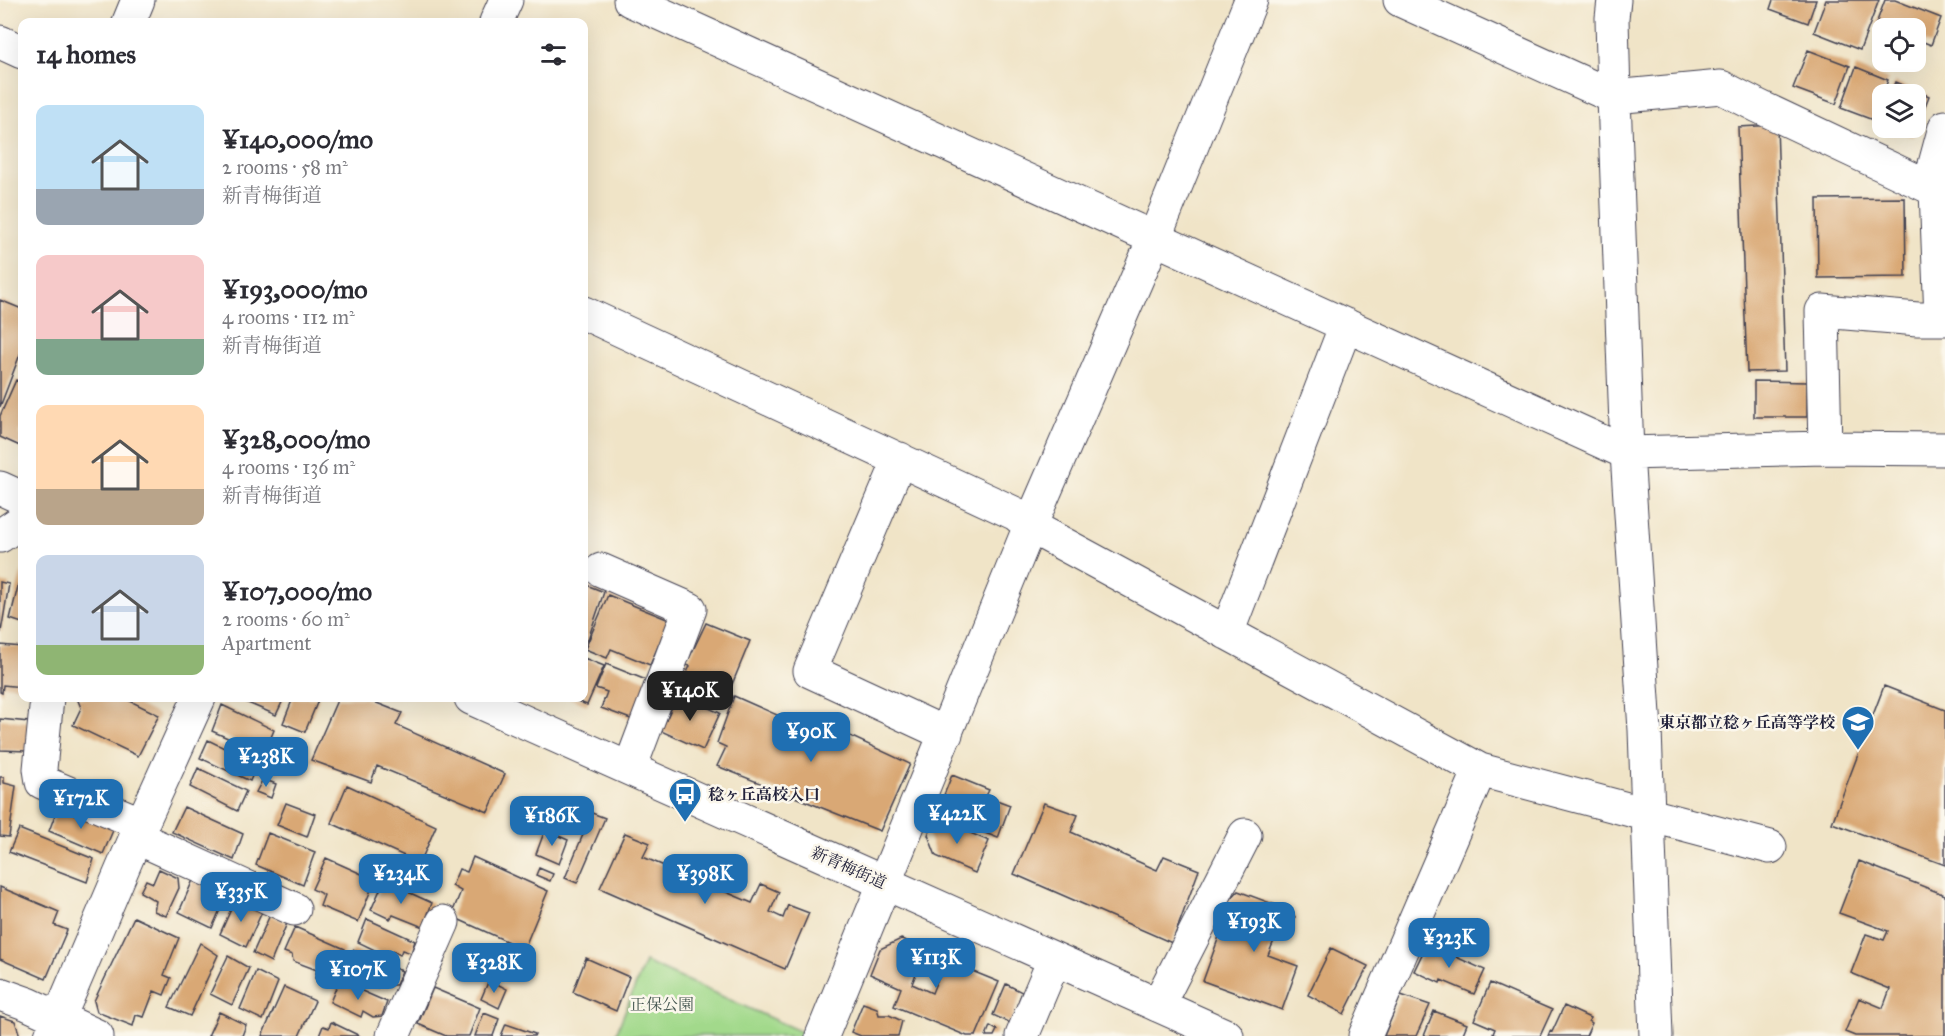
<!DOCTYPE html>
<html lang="en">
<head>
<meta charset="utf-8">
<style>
  body { margin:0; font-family:"IM FELL Great Primer","Noto Serif JP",serif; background:#f7f7f7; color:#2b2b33; height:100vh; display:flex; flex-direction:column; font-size:22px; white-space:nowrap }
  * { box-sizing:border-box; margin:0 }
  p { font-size:20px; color:#7c7c81 }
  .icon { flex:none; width:33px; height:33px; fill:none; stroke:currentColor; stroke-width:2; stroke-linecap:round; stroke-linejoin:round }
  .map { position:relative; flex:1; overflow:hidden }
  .panel { position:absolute; left:18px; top:18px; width:570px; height:684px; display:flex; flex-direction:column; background:#fff; border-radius:12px; box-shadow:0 6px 24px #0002 }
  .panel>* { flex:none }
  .controls { position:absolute; left:1872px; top:18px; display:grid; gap:12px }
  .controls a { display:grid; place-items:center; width:54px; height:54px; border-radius:12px; background:#fff; box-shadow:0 6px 24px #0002; font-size:30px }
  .price { position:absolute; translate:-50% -51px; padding:0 14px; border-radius:12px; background:#1f6fb2; color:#fff; font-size:20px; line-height:39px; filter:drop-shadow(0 2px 3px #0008) }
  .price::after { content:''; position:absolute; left:50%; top:36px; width:18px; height:14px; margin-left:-9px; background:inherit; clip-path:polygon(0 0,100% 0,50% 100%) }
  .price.on { background:#222; color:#fff }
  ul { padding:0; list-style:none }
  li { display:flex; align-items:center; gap:18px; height:150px; padding:0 18px }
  li span { display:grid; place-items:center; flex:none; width:168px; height:120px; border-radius:12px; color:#555 }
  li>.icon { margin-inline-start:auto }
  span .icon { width:72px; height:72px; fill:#fffc; stroke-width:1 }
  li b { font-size:26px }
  h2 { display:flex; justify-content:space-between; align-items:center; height:72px; padding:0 18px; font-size:26px }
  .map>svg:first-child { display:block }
</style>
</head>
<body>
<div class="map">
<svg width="1945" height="1036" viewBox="0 0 1945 1036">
  <rect width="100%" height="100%" fill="#fbf7ec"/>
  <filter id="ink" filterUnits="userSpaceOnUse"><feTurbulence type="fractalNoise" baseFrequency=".0167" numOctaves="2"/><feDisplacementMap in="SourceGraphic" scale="12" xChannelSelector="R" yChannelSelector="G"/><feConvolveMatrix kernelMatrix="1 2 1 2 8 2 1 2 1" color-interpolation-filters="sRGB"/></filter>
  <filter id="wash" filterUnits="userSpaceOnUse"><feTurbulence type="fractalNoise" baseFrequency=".008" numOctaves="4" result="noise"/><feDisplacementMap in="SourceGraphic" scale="24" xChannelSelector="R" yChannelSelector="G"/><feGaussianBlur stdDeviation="1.35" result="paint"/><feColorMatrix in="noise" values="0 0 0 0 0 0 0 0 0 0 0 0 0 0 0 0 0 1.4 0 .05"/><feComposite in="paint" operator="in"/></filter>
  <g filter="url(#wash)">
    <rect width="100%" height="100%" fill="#f0e4c7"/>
    <!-- green -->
    <path fill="#a2d98b" stroke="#627e63" stroke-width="1.5" d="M 645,962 L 802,1032 L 800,1036 L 615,1036 Z"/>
    <g id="blocks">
      <!-- building -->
      <path fill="#d9a874" d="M 1773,0 L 1816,0 L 1808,23 L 1770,9 Z
        M 1826,0 L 1879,0 L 1860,50 L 1814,32 Z
        M 1885,0 L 1895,0 L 1941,18 L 1931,45 L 1916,39 L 1916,28 L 1887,28 L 1876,24 Z
        M 1808,50 L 1850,66 L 1836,104 L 1793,88 Z
        M 1856,67 L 1888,80 L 1873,120 L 1841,108 Z
        M 1895,82 L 1929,96 L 1913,137 L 1889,128 L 1916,128 L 1916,94 L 1890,94 Z
        M 1777,125 L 1785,371 L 1747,372 L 1738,127 Z
        M 1905,198 L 1906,277 L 1818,278 L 1817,199 Z
        M 0,300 L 22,309 L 22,349 L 0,407 Z
        M 16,380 L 22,383 L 22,427 L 19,434 L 22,435 L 22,447 L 0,437 L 0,416 Z
        M 1754,381 L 1807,382 L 1807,417 L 1754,417 Z
        M 22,570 L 22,623 L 10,619 Z
        M 0,582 L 9,584 L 1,632 L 0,632 Z
        M 584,584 L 604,592 L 584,651 Z
        M 608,595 L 669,620 L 650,665 L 611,649 L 607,658 L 585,649 Z
        M 706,623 L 750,641 L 726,699 L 683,681 L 690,666 L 686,665 Z
        M 0,645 L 22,647 L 22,687 L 3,685 L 2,693 L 0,692 Z
        M 584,658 L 604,666 L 587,705 L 569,698 L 584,698 Z
        M 606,664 L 651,682 L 636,721 L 601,708 L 607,692 L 596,688 Z
        M 1884,686 L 1945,710 L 1945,865 L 1832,823 Z
        M 678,694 L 720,713 L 703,750 L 661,731 Z
        M 734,696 L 811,730 L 816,720 L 910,764 L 880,831 L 717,766 L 726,747 L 717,743 Z
        M 77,698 L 124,698 L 159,715 L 138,756 L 73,725 L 81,708 Z
        M 236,698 L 284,698 L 276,715 Z
        M 293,698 L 319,698 L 305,732 L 283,723 Z
        M 338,698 L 364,698 L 402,713 L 396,725 L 505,774 L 488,812 L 377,766 L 371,782 L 311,760 Z
        M 222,705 L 274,730 L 264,754 L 212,731 Z
        M 0,719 L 29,722 L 27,751 L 0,750 Z
        M 208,740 L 257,764 L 250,781 L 200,758 Z
        M 198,768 L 246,791 L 237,811 L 190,787 Z
        M 952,775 L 989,790 L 986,796 L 1010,805 L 998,838 L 972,828 L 974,824 L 938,810 Z
        M 0,777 L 4,777 L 4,783 L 16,786 L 9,837 L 0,836 Z
        M 263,779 L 276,784 L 271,798 L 256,792 Z
        M 347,785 L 436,826 L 420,863 L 331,823 Z
        M 286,803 L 315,814 L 307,837 L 277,825 Z
        M 1044,803 L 1078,815 L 1071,832 L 1157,870 L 1164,856 L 1199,870 L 1172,943 L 1014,874 Z
        M 58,807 L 114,828 L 103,854 L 49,831 Z
        M 184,807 L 243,834 L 234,860 L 172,832 Z
        M 592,813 L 605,818 L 577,883 L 565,878 Z
        M 935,818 L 989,841 L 975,873 L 936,856 L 928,835 Z
        M 19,829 L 94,859 L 87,882 L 9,852 Z
        M 545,830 L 568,840 L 559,864 L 536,854 Z
        M 268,833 L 315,852 L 303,885 L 256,865 Z
        M 625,833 L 650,843 L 643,857 L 752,903 L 761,884 L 779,892 L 770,912 L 783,918 L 788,905 L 809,913 L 785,969 L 600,888 Z
        M 473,857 L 548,891 L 524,949 L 451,916 L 461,891 L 452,886 L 459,869 L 467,872 Z
        M 326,858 L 375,880 L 358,922 L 320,906 L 324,895 L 312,889 Z
        M 1859,861 L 1945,895 L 1945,1036 L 1855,1036 L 1845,1032 L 1859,998 L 1883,1008 L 1890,989 L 1851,973 L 1866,934 L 1884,940 L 1888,931 L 1839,913 Z
        M 539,868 L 553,874 L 550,881 L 536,875 Z
        M 159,869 L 178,878 L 179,888 L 166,916 L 154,911 L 156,901 L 140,892 L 146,880 L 153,883 Z
        M 193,880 L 226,896 L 212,928 L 179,912 Z
        M 384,881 L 432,903 L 423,927 L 393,915 L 390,919 L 371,910 Z
        M 0,887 L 59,912 L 54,925 L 67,930 L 46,979 L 0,959 Z
        M 1238,891 L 1289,910 L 1295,917 L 1286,940 L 1276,936 L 1268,955 L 1298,966 L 1282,1010 L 1203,981 L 1221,931 L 1250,942 L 1256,927 L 1224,915 L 1230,900 Z
        M 236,898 L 262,912 L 246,947 L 220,934 Z
        M 270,915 L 287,923 L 271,962 L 253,953 Z
        M 134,917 L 179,938 L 164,975 L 171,978 L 164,995 L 154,991 L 144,1017 L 136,1015 L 133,1026 L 97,1012 L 94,1001 Z
        M 367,919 L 415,941 L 411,953 L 402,950 L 400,955 L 393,951 L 389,957 L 358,942 Z
        M 295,927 L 345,949 L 330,985 L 315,978 L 317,970 L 293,961 L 292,955 L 284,952 Z
        M 901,939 L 926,948 L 912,984 L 932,993 L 945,960 L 999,982 L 976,1036 L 967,1036 L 894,1006 L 901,988 L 870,974 L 880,949 Z
        M 200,943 L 218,955 L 190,1016 L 169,1007 Z
        M 1427,944 L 1485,970 L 1474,994 L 1441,980 L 1440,983 L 1414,971 Z
        M 1331,948 L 1368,966 L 1344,1014 L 1308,995 Z
        M 353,950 L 402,971 L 396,985 L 387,985 L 380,981 L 377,988 L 344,972 Z
        M 228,956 L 249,968 L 232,1005 L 210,994 Z
        M 586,958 L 629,977 L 616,1011 L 573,992 Z
        M 256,971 L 278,982 L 263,1020 L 240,1009 Z
        M 489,980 L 507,989 L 499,1008 L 481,999 Z
        M 339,981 L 387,1002 L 382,1016 L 373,1017 L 363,1011 L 361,1017 L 330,1002 Z
        M 1490,983 L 1552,1010 L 1540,1036 L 1497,1036 L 1493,1034 L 1495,1029 L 1474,1020 Z
        M 1006,984 L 1022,992 L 1010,1023 L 993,1015 Z
        M 284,987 L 315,1001 L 299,1036 L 262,1036 Z
        M 433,988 L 480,1008 L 469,1036 L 446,1036 L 418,1024 Z
        M 1401,995 L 1430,1005 L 1416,1036 L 1384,1036 Z
        M 863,1003 L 877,1008 L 879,1015 L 889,1015 L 902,1021 L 898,1036 L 861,1036 L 851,1032 Z
        M 1564,1006 L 1590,1018 L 1589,1021 L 1592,1023 L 1586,1036 L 1548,1036 L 1550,1031 L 1552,1032 Z
        M 1434,1011 L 1467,1024 L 1462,1036 L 1424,1036 Z
        M 219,1012 L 246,1025 L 242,1036 L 208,1036 Z
        M 484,1013 L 499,1019 L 493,1036 L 475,1036 Z
        M 0,1016 L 15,1021 L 20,1036 L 0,1036 Z
        M 331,1022 L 360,1036 L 319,1036 L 323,1026 L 329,1028 Z
        M 506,1024 L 535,1034 L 534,1036 L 501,1036 Z
        M 990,1026 L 997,1030 L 994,1036 L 986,1036 Z"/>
    </g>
  </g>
  <g filter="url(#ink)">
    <use href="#blocks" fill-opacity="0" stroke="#413f50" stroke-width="1.5"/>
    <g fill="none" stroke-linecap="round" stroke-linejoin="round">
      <!-- minor casing -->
      <g stroke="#413f50" stroke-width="35">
        <path id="minor" d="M 630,0 L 1627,453 L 1825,448 L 1945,449
          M 1400,0 L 1614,97 L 1721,87 L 1758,106 L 1936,190
          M 1614,0 L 1612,18 L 1614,97 L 1627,453 L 1645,730 L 1656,1036
          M 129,22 L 138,0
          M 496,22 L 506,0
          M 0,42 L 22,52
          M 584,313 L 1016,514 L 1030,526 L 1480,770 L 1770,847
          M 1941,319 L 1935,164 L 1945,127
          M 1825,448 L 1822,311 L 1918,319 L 1945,319
          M 900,459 L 810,671 L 946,734
          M 0,536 L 22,521
          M 601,570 L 690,609 L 630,768
          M 1227,633 L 1346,325
          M 47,698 L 40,769 L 42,782 L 142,824
          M 136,837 L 294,909
          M 0,994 L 28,1004 L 97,1036
          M 1158,1005 L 1245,835
          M 51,1036 L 136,837 L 199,698
          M 393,1036 L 443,922
          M 822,1036 L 1030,526 L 1155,237 L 1251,0
          M 1022,1036 L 1054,960
          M 1365,1036 L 1480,770"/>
      </g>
      <!-- major casing -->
      <g stroke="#413f50" stroke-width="35">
        <path id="major" d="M 0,488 L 22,498
          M 471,698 L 1227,1036"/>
      </g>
      <!-- minor -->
      <use href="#minor" stroke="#fff" stroke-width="33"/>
      <!-- major -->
      <use href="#major" stroke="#fff" stroke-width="33"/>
    </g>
  </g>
  <!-- icons -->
  <defs>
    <g id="school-pin" transform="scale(1.725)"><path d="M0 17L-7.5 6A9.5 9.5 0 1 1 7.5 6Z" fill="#1f6fb2" stroke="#fbf7ec"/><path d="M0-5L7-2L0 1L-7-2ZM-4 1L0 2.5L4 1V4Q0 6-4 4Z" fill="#fff"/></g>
    <g id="bus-pin" transform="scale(1.725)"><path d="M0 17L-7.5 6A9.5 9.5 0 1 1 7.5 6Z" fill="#1f6fb2" stroke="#fbf7ec"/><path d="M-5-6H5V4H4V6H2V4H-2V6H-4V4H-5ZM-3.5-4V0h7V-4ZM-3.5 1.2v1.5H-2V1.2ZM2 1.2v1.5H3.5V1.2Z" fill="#fff"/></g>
  </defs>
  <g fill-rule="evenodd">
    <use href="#school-pin" x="1858" y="722"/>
    <use href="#bus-pin" x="685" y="794"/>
  </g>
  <g text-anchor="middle" stroke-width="5" stroke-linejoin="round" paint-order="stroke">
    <!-- poi labels -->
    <g font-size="16" font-weight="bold" fill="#22223b" stroke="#fbf7ec" text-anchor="end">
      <text x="1835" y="728">東京都立稔ヶ丘高等学校</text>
      <text x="708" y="800" text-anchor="start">稔ヶ丘高校入口</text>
    </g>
    <!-- street labels -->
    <g font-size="16" fill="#22223b" stroke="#fbf7ec">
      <text transform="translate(849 867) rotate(24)" y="6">新青梅街道</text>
    </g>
    <!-- park labels -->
    <g font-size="16" fill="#485953" stroke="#fbf7ec">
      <text x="662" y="1010">正保公園</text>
    </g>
  </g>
</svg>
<div class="controls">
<a><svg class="icon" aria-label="locate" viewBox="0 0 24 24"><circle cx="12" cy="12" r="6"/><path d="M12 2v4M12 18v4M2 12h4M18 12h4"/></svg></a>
<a><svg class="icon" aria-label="layers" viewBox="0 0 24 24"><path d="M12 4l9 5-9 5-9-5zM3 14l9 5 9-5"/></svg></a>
</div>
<b class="price on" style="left:690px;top:722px">¥140K</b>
<b class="price" style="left:811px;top:763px">¥90K</b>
<b class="price" style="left:266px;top:788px">¥238K</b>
<b class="price" style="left:81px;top:830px">¥172K</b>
<b class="price" style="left:957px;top:845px">¥422K</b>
<b class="price" style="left:552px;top:847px">¥186K</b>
<b class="price" style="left:401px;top:905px">¥234K</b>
<b class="price" style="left:705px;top:905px">¥398K</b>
<b class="price" style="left:241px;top:923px">¥335K</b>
<b class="price" style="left:1254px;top:953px">¥193K</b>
<b class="price" style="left:1449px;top:969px">¥323K</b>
<b class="price" style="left:936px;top:989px">¥113K</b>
<b class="price" style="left:494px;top:994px">¥328K</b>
<b class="price" style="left:358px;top:1001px">¥107K</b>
<section class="panel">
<h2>14 homes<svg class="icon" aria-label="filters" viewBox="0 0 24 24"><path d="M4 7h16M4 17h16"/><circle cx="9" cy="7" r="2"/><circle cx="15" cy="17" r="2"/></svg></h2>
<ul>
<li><span style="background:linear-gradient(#bfe0f5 70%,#9aa5b1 0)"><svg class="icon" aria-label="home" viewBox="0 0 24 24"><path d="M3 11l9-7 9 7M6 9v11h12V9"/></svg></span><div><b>¥140,000/mo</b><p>2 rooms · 58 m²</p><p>新青梅街道</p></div></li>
<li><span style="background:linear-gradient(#f6c9c9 70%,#7fa58c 0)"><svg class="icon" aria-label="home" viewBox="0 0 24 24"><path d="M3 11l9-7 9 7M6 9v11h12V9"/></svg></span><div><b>¥193,000/mo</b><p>4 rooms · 112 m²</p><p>新青梅街道</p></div></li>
<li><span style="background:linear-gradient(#ffd9b3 70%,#b9a48a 0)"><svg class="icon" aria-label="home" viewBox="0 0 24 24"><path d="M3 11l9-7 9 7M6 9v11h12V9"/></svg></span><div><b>¥328,000/mo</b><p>4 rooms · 136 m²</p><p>新青梅街道</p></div></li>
<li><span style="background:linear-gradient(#c9d6e8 75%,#8fb573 0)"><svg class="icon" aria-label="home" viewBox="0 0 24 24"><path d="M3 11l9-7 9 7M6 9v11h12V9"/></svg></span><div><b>¥107,000/mo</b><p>2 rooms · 60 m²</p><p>Apartment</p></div></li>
</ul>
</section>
</div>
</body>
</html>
